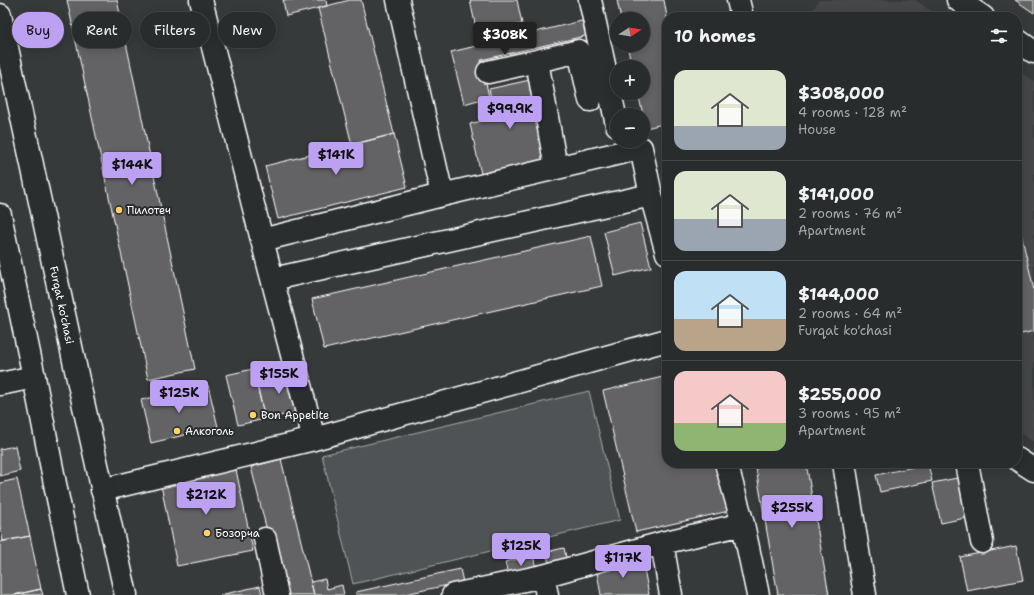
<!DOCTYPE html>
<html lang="en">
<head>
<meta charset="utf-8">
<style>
  body { margin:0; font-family:"Shantell Sans",sans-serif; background:#353838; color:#f1f3f6; height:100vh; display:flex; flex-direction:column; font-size:15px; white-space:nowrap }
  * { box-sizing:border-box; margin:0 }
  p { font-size:13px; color:#a5a7a9 }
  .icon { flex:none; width:22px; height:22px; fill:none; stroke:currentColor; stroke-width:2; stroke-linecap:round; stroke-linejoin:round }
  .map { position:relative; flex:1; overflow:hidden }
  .sheet { position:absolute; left:662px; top:12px; width:360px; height:456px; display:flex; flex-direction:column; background:#292c2c; border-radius:16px; box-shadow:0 2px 10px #0003,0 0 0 1px #454848 }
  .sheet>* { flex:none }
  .guide { position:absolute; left:12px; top:12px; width:380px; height:36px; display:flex; gap:8px }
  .needle { width:26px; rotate:78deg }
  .tools { position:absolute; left:610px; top:12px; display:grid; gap:8px }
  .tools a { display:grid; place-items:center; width:40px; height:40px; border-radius:50%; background:#292c2c; box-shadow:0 2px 10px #0003,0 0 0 1px #454848; font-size:20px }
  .price { position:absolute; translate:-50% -34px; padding:0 9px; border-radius:4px; background:#bca0f2; color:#111; font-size:13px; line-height:26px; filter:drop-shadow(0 1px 2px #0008) }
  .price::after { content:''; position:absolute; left:50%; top:24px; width:12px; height:9px; margin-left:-6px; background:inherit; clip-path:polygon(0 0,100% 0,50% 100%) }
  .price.active { background:#222; color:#fff }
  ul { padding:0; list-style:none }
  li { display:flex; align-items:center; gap:12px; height:100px; padding:0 12px }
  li+li { border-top:1px solid #454848 }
  li span { display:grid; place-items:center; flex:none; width:112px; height:80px; border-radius:12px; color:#555 }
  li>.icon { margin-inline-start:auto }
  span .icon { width:48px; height:48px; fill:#fffc; stroke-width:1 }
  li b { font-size:17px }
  h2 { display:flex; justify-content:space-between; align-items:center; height:48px; padding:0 12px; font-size:17px }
  .pill { padding:0 14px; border-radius:18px; background:#292c2c; box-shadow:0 2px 10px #0003,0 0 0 1px #454848; font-size:14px; line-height:36px }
  .pill.active { background:#bca0f2; color:#111 }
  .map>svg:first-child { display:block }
</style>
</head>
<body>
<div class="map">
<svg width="1034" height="595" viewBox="0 0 1034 595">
  <rect width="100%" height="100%" fill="#373a3b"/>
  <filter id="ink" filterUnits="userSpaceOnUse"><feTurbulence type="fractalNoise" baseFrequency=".025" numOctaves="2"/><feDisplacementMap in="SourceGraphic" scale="8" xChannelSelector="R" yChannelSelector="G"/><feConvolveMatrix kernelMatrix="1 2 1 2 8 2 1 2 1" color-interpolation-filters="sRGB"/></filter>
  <g filter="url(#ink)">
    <!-- built -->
    <path fill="#444748" d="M 819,0 L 915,0 L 940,17 L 808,17 Z
      M 1017,70 L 1034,81 L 1034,442 L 1017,431 Z"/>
    <!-- green -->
    <path fill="#505354" stroke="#a8a9aa" d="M 589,391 L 620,520 L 353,584 L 322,455 Z"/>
    <!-- building -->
    <path fill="#636465" stroke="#fff" d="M 67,0 L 117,0 L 195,369 L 148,379 Z
      M 283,0 L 326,0 L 327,6 L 286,16 Z
      M 350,0 L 361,0 L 394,134 L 352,145 L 318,8 Z
      M 470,0 L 517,0 L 522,24 L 477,33 Z
      M 617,0 L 664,0 L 667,17 L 667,123 L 646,128 L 638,93 L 643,93 L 643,67 L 632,67 L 627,45 L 643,45 L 643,19 L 621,19 Z
      M 1015,0 L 1034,0 L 1034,13 Z
      M 586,20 L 589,35 L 481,60 L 489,97 L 464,104 L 451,52 Z
      M 530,80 L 549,158 L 481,174 L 470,124 L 496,117 L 489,89 Z
      M 394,134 L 407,187 L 278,219 L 265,166 Z
      M 1017,216 L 1034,290 L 1034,331 L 1017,335 Z
      M 640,223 L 651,267 L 615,276 L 604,232 Z
      M 591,236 L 602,286 L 324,349 L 312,299 Z
      M 253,369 L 265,419 L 238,425 L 226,375 Z
      M 293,371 L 302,411 L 265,419 L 256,380 Z
      M 667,376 L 667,463 L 718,463 L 729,511 L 636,532 L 603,391 Z
      M 208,385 L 218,427 L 151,443 L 141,400 Z
      M 15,446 L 20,471 L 0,476 L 0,449 Z
      M 281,459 L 314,595 L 283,595 L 251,467 Z
      M 755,463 L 806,463 L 829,595 L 778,595 Z
      M 928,464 L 932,481 L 880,492 L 876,475 Z
      M 235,465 L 253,551 L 177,566 L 160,480 Z
      M 962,477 L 970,517 L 941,523 L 932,483 Z
      M 17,479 L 30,536 L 3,541 L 0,526 L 0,483 Z
      M 30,536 L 41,589 L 14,595 L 0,595 L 0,542 Z
      M 1016,546 L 1023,580 L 967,591 L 960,557 Z
      M 564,548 L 568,567 L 551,571 L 546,552 Z
      M 533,555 L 537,573 L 509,579 L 505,562 Z
      M 642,558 L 649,595 L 601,595 L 596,567 Z
      M 460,569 L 463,582 L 400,595 L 356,595 L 356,592 Z
      M 325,579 L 327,589 L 342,585 L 344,595 L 314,595 L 311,582 Z
      M 260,586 L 262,595 L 220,595 Z
      M 41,589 L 43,595 L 14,595 Z"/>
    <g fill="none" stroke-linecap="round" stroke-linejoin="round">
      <!-- minor casing -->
      <g stroke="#fff" stroke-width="25">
        <path id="minor" d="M 201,0 L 262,240 L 314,439
          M 398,0 L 442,195
          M 590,0 L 617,125
          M 738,0 L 742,17
          M 958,0 L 983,17
          M 1017,40 L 1034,52
          M 537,61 L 579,51 L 590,100
          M 488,72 L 537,61 L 556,168
          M 262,240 L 442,195 L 641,148 L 651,195 L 667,253
          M 273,279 L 651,195
          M 0,384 L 34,377
          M 1017,459 L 1034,470
          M 844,463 L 865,595
          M 967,463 L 982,542
          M 102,490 L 314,439 L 667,340
          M 743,524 L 758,595
          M 265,539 L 277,595
          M 662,543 L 671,595
          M 543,576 L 547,595
          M 453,595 L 543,576 L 662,543 L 743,524 L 726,463"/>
      </g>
      <!-- major casing -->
      <g stroke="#fff" stroke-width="25">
        <path id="major" d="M 0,15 L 79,384 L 126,595
          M 0,215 L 34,377 L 57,494 L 78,595"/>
      </g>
      <!-- minor -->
      <use href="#minor" stroke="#2a2d2e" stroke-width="22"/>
      <!-- major -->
      <use href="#major" stroke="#2a2d2e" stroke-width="22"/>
    </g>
  </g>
  <!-- markers -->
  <g fill="#ffd166" stroke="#2a2d2e" stroke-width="1.5">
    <circle cx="119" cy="210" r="4"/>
    <circle cx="253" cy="415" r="4"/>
    <circle cx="177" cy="431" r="4"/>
    <circle cx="207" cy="533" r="4"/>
  </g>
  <g text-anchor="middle" stroke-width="4" stroke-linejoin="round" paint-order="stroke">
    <!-- poi labels -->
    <g font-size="11" fill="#fff" stroke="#2a2d2e" text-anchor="start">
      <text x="127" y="214">Пилотеч</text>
      <text x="261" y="419">Bon Appetite</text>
      <text x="185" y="435">Алкоголь</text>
      <text x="215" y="537">Бозорча</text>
    </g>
    <!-- street labels -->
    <g font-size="11" fill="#fff" stroke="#2a2d2e">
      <text transform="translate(62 305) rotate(78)" y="4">Furqat ko'chasi</text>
    </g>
  </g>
</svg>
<div class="tools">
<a><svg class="needle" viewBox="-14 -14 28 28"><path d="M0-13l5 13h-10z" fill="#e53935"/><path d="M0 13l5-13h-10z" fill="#a5a7a9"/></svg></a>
<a>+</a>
<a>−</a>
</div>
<b class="price active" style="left:505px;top:56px">$308K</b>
<b class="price" style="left:510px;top:130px">$99.9K</b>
<b class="price" style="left:336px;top:176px">$141K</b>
<b class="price" style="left:132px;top:186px">$144K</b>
<b class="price" style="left:279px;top:395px">$155K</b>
<b class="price" style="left:179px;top:414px">$125K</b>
<b class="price" style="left:206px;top:516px">$212K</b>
<b class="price" style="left:792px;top:529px">$255K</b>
<b class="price" style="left:521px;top:567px">$125K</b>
<b class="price" style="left:623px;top:579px">$117K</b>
<div class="guide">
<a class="pill active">Buy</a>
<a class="pill">Rent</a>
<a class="pill">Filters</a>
<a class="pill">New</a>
</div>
<section class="sheet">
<h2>10 homes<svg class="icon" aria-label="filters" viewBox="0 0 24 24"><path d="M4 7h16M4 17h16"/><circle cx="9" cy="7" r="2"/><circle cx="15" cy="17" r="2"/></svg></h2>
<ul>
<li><span style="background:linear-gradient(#dfe7d0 70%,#9aa5b1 0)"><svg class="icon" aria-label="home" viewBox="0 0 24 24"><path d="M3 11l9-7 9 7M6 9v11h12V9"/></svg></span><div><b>$308,000</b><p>4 rooms · 128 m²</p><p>House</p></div></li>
<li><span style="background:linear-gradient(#dfe7d0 60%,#9aa5b1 0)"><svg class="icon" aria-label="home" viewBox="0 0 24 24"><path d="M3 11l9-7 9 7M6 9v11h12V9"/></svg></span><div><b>$141,000</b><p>2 rooms · 76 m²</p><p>Apartment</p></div></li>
<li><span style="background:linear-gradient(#bfe0f5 60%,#b9a48a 0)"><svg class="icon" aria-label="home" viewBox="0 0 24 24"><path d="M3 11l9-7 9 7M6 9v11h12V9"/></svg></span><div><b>$144,000</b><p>2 rooms · 64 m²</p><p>Furqat ko'chasi</p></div></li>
<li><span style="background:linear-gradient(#f6c9c9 65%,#8fb573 0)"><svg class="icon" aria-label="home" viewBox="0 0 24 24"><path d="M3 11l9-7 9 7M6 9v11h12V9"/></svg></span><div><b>$255,000</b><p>3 rooms · 95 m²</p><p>Apartment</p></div></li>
</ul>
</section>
</div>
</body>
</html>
